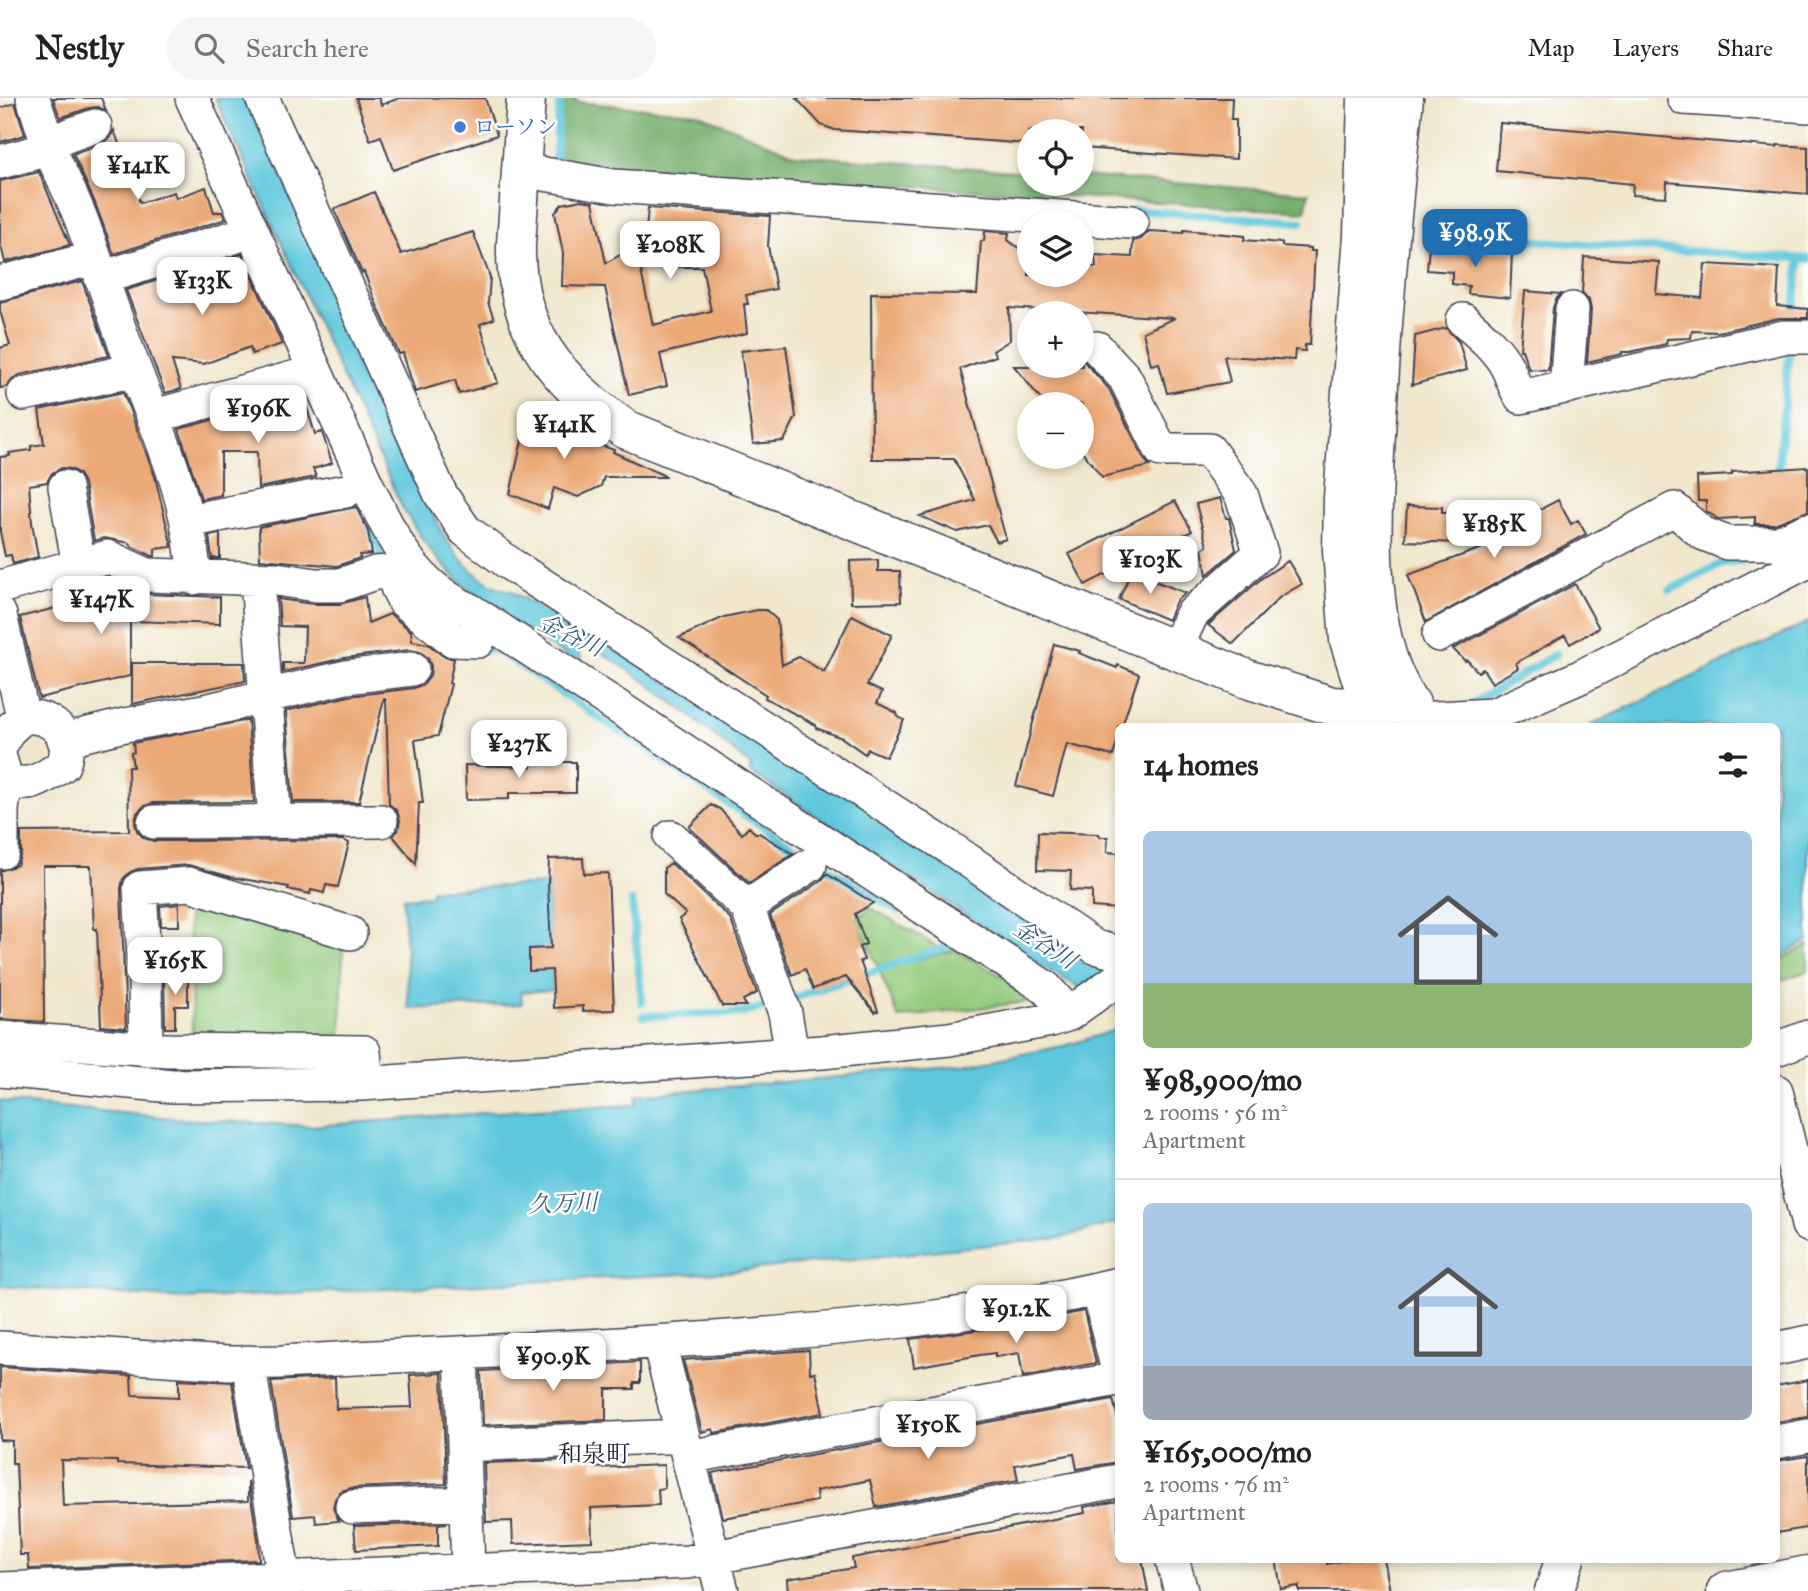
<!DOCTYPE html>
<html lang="en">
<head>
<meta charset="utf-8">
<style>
  body { margin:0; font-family:"IM FELL Great Primer","Noto Serif JP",serif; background:#f6f6f6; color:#222; height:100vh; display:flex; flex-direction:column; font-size:26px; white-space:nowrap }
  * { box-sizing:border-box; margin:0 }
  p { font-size:23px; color:#767676 }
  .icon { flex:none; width:38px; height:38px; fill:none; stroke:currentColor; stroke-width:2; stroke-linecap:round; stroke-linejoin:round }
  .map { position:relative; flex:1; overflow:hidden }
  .panel { position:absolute; left:1115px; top:625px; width:665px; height:840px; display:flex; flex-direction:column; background:#fff; border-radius:10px; box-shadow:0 4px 10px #0003 }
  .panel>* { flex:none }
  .fabs { position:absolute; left:1017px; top:21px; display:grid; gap:14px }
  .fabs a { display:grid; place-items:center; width:77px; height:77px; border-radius:50%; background:#fff; box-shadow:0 4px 10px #0003; font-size:35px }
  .price { position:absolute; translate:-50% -60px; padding:0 16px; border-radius:14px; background:#fff; color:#222; font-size:23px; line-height:46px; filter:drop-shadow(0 2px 4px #0008) }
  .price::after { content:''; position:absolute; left:50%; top:42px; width:21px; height:16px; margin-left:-10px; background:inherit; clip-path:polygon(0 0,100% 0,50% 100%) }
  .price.on { background:#1f6fb2; color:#fff }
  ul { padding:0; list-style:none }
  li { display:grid; align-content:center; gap:14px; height:371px; padding:0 28px }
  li+li { border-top:2px solid #e0e0e0 }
  li span { display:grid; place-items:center; height:217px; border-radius:10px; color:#555 }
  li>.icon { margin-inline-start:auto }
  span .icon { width:126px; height:126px; fill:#fffc; stroke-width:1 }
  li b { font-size:30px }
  h2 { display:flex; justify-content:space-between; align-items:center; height:84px; padding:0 28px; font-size:30px }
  header { display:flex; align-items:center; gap:42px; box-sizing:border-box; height:98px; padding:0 35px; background:#fff; border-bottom:2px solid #e0e0e0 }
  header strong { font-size:33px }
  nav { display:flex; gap:38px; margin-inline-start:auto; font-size:24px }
  .search { width:490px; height:63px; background:#f6f6f6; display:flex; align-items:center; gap:18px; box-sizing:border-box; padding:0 24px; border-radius:38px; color:#767676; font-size:26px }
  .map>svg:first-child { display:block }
</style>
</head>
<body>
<header>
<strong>Nestly</strong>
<div class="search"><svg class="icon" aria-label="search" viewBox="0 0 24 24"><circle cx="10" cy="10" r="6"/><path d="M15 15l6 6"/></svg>Search here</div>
<nav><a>Map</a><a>Layers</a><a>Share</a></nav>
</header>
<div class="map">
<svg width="1808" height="1493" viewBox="0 0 1808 1493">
  <rect width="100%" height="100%" fill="#fff"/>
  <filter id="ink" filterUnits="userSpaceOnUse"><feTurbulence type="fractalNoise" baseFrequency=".0143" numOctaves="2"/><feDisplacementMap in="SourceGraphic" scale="14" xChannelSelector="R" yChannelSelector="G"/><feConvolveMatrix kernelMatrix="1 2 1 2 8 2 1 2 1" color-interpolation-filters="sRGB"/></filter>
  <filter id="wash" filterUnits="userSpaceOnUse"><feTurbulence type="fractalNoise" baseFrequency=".00686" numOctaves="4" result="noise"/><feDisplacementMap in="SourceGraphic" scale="28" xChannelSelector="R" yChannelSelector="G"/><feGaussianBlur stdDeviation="1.57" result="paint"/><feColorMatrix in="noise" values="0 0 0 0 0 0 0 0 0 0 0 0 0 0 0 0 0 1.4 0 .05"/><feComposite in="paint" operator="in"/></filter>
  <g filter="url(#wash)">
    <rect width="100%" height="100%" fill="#f0e7cd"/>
    <!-- green -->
    <path fill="#93ca7d" stroke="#5a765c" stroke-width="2" d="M 187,799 L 343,844 L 341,938 L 193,940 Z
      M 870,809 L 943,852 L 878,868 L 856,822 Z
      M 1808,847 L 1808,873 L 1776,884 L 1776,864 Z
      M 955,852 L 1026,892 L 1026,904 L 899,920 L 879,872 Z"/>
    <!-- forest -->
    <path fill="#76ae6c" stroke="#4c6854" stroke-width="2" d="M 563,0 L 576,0 L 576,4 L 697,15 L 796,57 L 1029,74 L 1029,86 L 1082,86 L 1082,78 L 1309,95 L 1305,114 L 558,65 Z"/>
    <!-- water -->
    <path fill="#5fc7dc" stroke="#40748c" stroke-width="2" d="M 215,0 L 247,0 L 443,437 C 459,461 480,488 511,493 L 583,535 L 600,542 L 1118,866 L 1118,917 L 1117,906 L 1105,904 L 1045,870 L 749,673 L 751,668 C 698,623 645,579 585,545 L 576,549 L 584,566 L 580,567 C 531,535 476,505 437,460 C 424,446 414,427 403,411 Z
      M 1808,524 L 1808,843 L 1776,860 L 1776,628 L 1589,628 Z
      M 548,786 L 553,892 L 521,894 L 522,906 L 409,911 L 403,800 L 431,798 L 431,792 Z
      M 1118,931 L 1118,1124 L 1060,1140 L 726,1174 L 184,1201 L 0,1188 L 0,1003 L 183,1021 L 312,1028 L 536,1011 L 636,1007 L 637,997 L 963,968 L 1068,947 Z"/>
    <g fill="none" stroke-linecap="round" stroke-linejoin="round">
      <!-- stream -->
      <path stroke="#5fc7dc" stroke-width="8" d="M 558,69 L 555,68 L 560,0
        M 1133,112 L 1301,124
        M 1437,136 L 1808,161
        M 1793,220 L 1800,161
        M 1777,380 L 1790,247
        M 370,430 L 380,452 L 381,467
        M 1670,492 L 1723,465 L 1752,461
        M 482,551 L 497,552 L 804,756 L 899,813
        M 1470,607 L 1556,556
        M 632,804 L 642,904
        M 787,902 L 955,846 L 949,843
        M 643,918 L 743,915 L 775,906"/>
    </g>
    <g id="blocks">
      <!-- building -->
      <path fill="#ecaa78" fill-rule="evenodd" d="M 53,0 L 101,0 L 106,13 L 98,9 L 89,10 L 60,20 Z
        M 356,0 L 379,0 L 381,7 L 400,0 L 485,0 L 497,37 L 393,72 L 381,38 L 370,42 Z
        M 796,0 L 1232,0 L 1231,21 L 1236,21 L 1236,61 L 1082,50 L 1082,33 L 1029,33 L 1029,46 L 835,32 L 821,27 Z
        M 15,5 L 25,37 L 0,44 L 0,10 Z
        M 1500,25 L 1777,49 L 1777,47 L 1808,49 L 1808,96 L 1667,84 L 1666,99 L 1632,97 L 1633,86 L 1496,73 Z
        M 114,32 L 140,105 L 174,94 L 176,100 L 206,89 L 214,114 L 222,114 L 226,121 L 114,156 L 95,105 L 73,56 L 102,46 L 110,40 Z
        M 39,74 L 70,147 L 5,164 L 0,144 L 0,83 Z
        M 374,94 L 401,156 L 473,134 L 490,179 L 488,205 L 494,221 L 480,226 L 498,285 L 459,296 L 455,282 L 415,294 L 403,255 L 399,256 L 376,205 L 364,174 L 362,175 L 334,111 Z
        M 581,102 L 593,104 L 606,165 L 645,143 L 648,110 L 770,118 L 768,148 L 776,191 L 746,197 L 748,206 L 744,206 L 747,235 L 660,256 L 667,288 L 629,297 L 605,189 L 562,188 L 563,155 L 555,115 L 562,106 ZM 640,169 L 702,169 L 711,213 L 653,227 Z
        M 1184,132 L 1245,138 L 1244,142 L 1282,145 L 1282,148 L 1311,150 L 1311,153 L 1315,153 L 1310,247 L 1305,247 L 1305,253 L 1295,252 L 1294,262 L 1224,258 L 1230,284 L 1167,295 L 1159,265 L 1151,267 L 1143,234 L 1175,220 L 1009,210 L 1010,242 L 993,253 L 996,258 L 960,271 L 1006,441 L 997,444 L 988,427 L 957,434 L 920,418 L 975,402 L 954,361 L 872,361 L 871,195 L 977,196 L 981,143 L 984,143 L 985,133 L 1009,135 L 1008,142 L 1021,152 L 1029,168 L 1029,177 L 1082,177 L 1082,168 L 1096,169 L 1095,157 L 1132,159 L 1133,143 L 1141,141 L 1149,133 L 1183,135 Z
        M 1429,148 L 1512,155 L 1510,200 L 1468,196 L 1469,188 L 1452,186 L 1452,174 L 1427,172 Z
        M 242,156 L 282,246 L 252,256 L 250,249 L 204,266 L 172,263 L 181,291 L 165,295 L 126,192 Z
        M 1584,159 L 1659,164 L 1656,196 L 1702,200 L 1705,166 L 1779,170 L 1777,208 L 1808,211 L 1808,220 L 1779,220 L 1718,234 L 1692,233 L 1691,240 L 1667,241 L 1666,246 L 1630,254 L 1622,254 L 1622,256 L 1587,264 L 1591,212 L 1589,202 L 1582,195 Z
        M 82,183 L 109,258 L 20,277 L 12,281 L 6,289 L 0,290 L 0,250 L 10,247 L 0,213 L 0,204 Z
        M 1525,193 L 1561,196 L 1556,201 L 1553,210 L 1548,272 L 1529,271 L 1522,252 L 1520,252 Z
        M 1446,230 L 1459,244 L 1467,272 L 1412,287 L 1415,238 Z
        M 786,248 L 796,319 L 784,343 L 753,346 L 741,253 Z
        M 1082,261 L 1109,291 L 1144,361 L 1150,368 L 1102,379 L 1082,353 L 1082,306 L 1045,306 L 1014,268 L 1082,268 Z
        M 123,294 L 155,379 L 172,449 L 155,451 L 155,458 L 152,458 L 131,448 L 130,445 L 104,440 L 94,443 L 84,385 L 79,376 L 71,371 L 62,370 L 52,375 L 47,384 L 29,387 L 32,425 L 38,459 L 13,466 L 11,457 L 5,458 L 0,434 L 0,359 L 10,358 L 9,355 L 31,352 L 31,348 L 44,346 L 39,312 Z
        M 303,297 L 315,336 L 322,334 L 332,365 L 313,371 L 316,379 L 258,390 L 257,354 L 221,354 L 221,397 L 201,401 L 179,331 Z
        M 531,302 L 573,329 L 570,336 L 614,352 L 613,354 L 667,379 L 604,379 L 601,388 L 578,399 L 554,390 L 548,411 L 510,396 Z
        M 1808,369 L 1808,413 L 1774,426 L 1755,426 L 1755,419 L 1718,421 L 1706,413 L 1706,403 L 1698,403 L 1697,379 L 1732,377 L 1732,374 Z
        M 1220,400 L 1226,420 L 1229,420 L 1230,425 L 1236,452 L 1207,477 L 1202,451 L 1207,448 L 1196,406 Z
        M 1558,402 L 1571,426 L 1578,422 L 1586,436 L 1426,524 L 1408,477 L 1493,446 L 1476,445 Z
        M 1175,403 L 1192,433 L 1085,487 L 1069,456 Z
        M 1407,408 L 1442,409 L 1442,415 L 1461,415 L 1460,445 L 1405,443 Z
        M 356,409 L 368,433 L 372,456 L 360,457 L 360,460 L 337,468 L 260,461 L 259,429 Z
        M 220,436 L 220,460 L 212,460 L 209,438 Z
        M 878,462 L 878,473 L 900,473 L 901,504 L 851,505 L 850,463 Z
        M 1288,463 L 1302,486 L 1280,499 L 1233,546 L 1208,527 L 1262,480 Z
        M 1131,474 L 1186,495 L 1176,503 L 1168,522 L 1119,501 Z
        M 1575,486 L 1599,530 L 1570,546 L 1565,537 L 1516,565 L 1518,570 L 1492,585 L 1483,571 L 1478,574 L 1467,562 L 1465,563 L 1453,551 Z
        M 131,491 L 146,496 L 220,499 L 220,526 L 130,523 L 130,578 L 39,600 L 20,519 Z
        M 365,499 L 368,525 L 390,516 L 411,533 L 412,543 L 428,546 L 442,557 L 454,561 L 449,585 L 451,586 L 438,638 L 415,642 L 423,705 L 419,705 L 416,766 L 393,738 L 398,732 L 400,722 L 397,713 L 389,706 L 386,602 L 384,601 L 359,704 L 293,704 L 286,613 L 349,598 L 414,590 L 424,586 L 430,578 L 431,568 L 428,560 L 420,554 L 410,552 L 344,560 L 283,574 L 283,565 L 304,565 L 305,529 L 280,528 L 278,501 L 313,506 L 340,506 Z
        M 757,512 L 766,512 L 777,522 L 782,567 L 799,559 L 824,574 L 852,517 L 892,537 L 867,587 L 882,594 L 877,605 L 897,615 L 898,619 L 904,622 L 886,659 L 868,651 L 865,656 L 842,640 L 816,630 L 816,627 L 765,600 L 766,597 L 679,540 L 724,519 Z
        M 1054,546 L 1080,553 L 1079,555 L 1117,570 L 1118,567 L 1139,576 L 1122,628 L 1118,628 L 1118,641 L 1113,658 L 1067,646 L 1053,698 L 1016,688 Z
        M 132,565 L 244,565 L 245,583 L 132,606 Z
        M 248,622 L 254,704 L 153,705 L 144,708 L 137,715 L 135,725 L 137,733 L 144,740 L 154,743 L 343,742 L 349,745 L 338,789 L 326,787 L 324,795 L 311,792 L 310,796 L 288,791 L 289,789 L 231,779 L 188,767 L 138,771 L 130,774 L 123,781 L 121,791 L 126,930 L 101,928 L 97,831 L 94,831 L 91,768 L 43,768 L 44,924 L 0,921 L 0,773 L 17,767 L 21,755 L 21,734 L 129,733 L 128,669 L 133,669 L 131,655 L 134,654 L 133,645 Z
        M 531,664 L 576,664 L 576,695 L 509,695 L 509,701 L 466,702 L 465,667 L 531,669 Z
        M 711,707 L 720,711 L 742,736 L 749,729 L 755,735 L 759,735 L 793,756 L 749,785 L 689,729 Z
        M 1038,734 L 1099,736 L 1099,739 L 1108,739 L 1107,754 L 1118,755 L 1118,811 L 1092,809 L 1092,793 L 1070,792 L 1071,773 L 1037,772 Z
        M 583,760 L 584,776 L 608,775 L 614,912 L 583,913 L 583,908 L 554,910 L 552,872 L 529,873 L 529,851 L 551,850 L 548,786 L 549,761 Z
        M 671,765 L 730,820 L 757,895 L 743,902 L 746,908 L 722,908 L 679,821 L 686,816 L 664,796 L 664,770 Z
        M 827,776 L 873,805 L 855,816 L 866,846 L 859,849 L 864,862 L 860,863 L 878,913 L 875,914 L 846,879 L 813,891 L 805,871 L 792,877 L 770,817 L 821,783 Z
        M 179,806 L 179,828 L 161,828 L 160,808 Z
        M 164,877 L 188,877 L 188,908 L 175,908 L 175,930 L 165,930 Z
        M 1084,1213 L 1096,1265 L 1023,1279 L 1019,1255 L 995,1259 L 995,1255 L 980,1257 L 914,1269 L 910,1241 L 1021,1226 Z
        M 809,1252 L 810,1275 L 815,1274 L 823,1315 L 714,1335 L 713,1331 L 702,1334 L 683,1262 Z
        M 640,1264 L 640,1285 L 634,1285 L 634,1291 L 606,1291 L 606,1322 L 483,1327 L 481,1273 Z
        M 0,1269 L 131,1278 L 132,1297 L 179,1299 L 179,1281 L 232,1284 L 246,1370 L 117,1366 L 117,1363 L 61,1362 L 63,1408 L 248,1403 L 248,1383 L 258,1441 L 259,1462 L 29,1471 L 28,1457 L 20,1457 L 16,1365 L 12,1365 L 12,1343 L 0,1342 Z
        M 442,1275 L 446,1386 L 351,1390 L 341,1393 L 335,1401 L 333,1410 L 339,1423 L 316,1425 L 315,1417 L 293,1419 L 271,1283 L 335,1280 L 336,1311 L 412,1309 L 410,1277 Z
        M 1808,1282 L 1808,1319 L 1776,1324 L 1776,1288 Z
        M 1113,1301 L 1118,1321 L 1118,1364 L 1077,1371 L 1074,1356 L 1015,1367 L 1018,1382 L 876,1409 L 870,1382 L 816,1393 L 817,1403 L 723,1420 L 712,1375 Z
        M 1808,1358 L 1808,1427 L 1806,1427 L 1806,1430 L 1776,1435 L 1776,1363 Z
        M 593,1361 L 593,1370 L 664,1367 L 664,1390 L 658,1391 L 659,1407 L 591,1410 L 592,1443 L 513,1446 L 512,1423 L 486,1424 L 484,1365 Z
        M 1118,1403 L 1118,1461 L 1142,1461 L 1148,1493 L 788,1493 L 787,1481 L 854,1470 L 852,1460 L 1085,1415 L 1084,1409 Z
        M 447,1425 L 438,1426 L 438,1448 L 356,1452 L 354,1428 Z
        M 1276,1461 L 1326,1461 L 1327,1466 L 1351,1461 L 1384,1461 L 1390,1493 L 1299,1493 L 1299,1488 L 1281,1491 Z"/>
    </g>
  </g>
  <g filter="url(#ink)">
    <use href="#blocks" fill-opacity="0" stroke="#414051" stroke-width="2"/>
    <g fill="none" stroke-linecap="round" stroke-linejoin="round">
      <!-- minor casing -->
      <g stroke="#414051" stroke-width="36">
        <path id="minor" d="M 33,0 C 40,20 45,41 54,61 C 64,83 76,106 84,129 C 101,176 116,224 134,270 C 161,340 191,404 194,480
          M 192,0 L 366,385 C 386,425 404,471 444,497 C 453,504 463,508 473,514 L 1046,890 L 1069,916
          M 262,0 L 441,397 L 465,432 L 510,466 L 950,750 L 1095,849 L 1118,855
          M 1684,0 L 1808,8
          M 0,64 L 41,53 L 58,41 L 95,28
          M 521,72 L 614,88 L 1132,124
          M 101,180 L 234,139
          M 0,185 L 94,160
          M 1463,222 C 1480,236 1500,253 1509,273 C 1513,283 1515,290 1521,299 L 1783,239 L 1808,239
          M 1097,250 L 1125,280 L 1161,352 L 1209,352 L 1241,396 L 1261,455 L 1192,516 L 1175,552
          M 1566,289 L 1572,211
          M 24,296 L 135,272
          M 155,318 L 300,278
          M 65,389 L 79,468
          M 187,423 L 346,393
          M 257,481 L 275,723
          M 0,489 L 108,459 L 147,477 L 276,481 L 316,487 L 340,487 L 375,475 L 390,474 L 405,489 L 422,500
          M 397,489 L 404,503 L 453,542 L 478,543
          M 0,517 L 23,619 L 8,633 L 0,649
          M 1439,537 L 1674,411 L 1702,435 L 1727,445 L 1778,445 L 1808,432
          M 1414,628 L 1418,621 L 1493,617 L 1580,579 L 1808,463
          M 64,642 L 125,627 L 209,612 L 346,579 L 412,571
          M 0,660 L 6,681 C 29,692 44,680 63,667 C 75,638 52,616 23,619
          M 154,724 L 381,723
          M 671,739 L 747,809 L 785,915 L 792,956
          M 2,754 L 2,712 L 6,681
          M 747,809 L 810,767
          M 0,940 L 168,952 L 364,954 L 367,984
          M 146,951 L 145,881 L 140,790 L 189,786 L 350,835
          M 1776,951 L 1808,939
          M 0,972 L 173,988 L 361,986 L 822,954 L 949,941 L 1051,922 L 1069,916 L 1118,881
          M 1776,993 L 1808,1127
          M 1098,1191 L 1118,1273
          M 659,1244 L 722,1493
          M 0,1250 L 227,1265 L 282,1264 C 427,1256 571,1250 715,1240 C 853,1230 984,1218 1118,1186
          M 1776,1251 L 1808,1244
          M 461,1255 L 468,1473
          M 248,1264 L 286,1493
          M 1776,1344 L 1808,1338
          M 464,1347 L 683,1338
          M 688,1359 L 1118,1281
          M 352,1409 L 466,1405
          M 1172,1461 L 1181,1493
          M 0,1491 L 688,1464 L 1118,1383"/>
      </g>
      <!-- tertiary casing -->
      <g stroke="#414051" stroke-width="41">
        <path id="tertiary" d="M 526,0 L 516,146 C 514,232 557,284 625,331 L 1247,581 L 1332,608 L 1369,610 L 1411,606
          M 1367,0 L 1363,137 L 1343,400 L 1342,453 L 1349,542 L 1376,628
          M 1404,0 C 1392,106 1383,212 1377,318 C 1373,393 1365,495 1390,566 C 1397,587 1411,608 1422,628
          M 1554,1493 L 1565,1461
          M 1726,1493 L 1808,1477"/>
      </g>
      <!-- minor -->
      <use href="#minor" stroke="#fff" stroke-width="33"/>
      <!-- tertiary -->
      <use href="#tertiary" stroke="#fff" stroke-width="38"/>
    </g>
  </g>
  <!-- markers -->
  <circle fill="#3f7fe0" stroke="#fff" stroke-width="2.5" cx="460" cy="29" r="7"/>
  <g text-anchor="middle" stroke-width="5" stroke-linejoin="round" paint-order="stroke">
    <!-- shop labels -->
    <g font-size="21" fill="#366cbe" stroke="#fff" text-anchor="start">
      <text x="474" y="36">ローソン</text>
    </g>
    <!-- water labels -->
    <g font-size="23" font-style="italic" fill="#375c73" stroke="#fff">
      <text transform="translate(571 537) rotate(25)" y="8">金谷川</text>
      <text transform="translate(1045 846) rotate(33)" y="8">金谷川</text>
      <text transform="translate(563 1105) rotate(-2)" y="8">久万川</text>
    </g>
    <!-- quarter labels -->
    <g font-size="24" fill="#22223b" stroke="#fff">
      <text x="594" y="1364">和泉町</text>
    </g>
  </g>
</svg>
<div class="fabs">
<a><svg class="icon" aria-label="locate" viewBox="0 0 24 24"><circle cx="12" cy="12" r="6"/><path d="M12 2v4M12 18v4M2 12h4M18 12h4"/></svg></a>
<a><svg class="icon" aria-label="layers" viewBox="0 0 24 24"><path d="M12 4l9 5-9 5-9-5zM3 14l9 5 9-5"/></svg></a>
<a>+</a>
<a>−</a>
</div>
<b class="price" style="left:138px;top:104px">¥141K</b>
<b class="price on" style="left:1475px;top:171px">¥98.9K</b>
<b class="price" style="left:670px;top:183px">¥208K</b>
<b class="price" style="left:202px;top:219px">¥133K</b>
<b class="price" style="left:258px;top:347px">¥196K</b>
<b class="price" style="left:564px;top:363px">¥141K</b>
<b class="price" style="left:1494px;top:462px">¥185K</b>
<b class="price" style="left:1150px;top:498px">¥103K</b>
<b class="price" style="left:101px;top:538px">¥147K</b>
<b class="price" style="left:519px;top:682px">¥237K</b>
<b class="price" style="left:175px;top:899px">¥165K</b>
<b class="price" style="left:1016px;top:1247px">¥91.2K</b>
<b class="price" style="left:553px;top:1295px">¥90.9K</b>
<b class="price" style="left:928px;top:1363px">¥150K</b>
<section class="panel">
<h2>14 homes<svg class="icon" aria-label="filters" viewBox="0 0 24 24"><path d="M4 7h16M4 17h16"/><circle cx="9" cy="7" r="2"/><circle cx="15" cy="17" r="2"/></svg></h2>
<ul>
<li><span style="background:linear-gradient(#a9c7e8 70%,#8fb573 0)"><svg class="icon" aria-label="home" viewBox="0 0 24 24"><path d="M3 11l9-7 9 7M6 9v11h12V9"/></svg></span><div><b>¥98,900/mo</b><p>2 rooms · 56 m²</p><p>Apartment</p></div></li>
<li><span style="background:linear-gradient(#a9c7e8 75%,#9aa5b1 0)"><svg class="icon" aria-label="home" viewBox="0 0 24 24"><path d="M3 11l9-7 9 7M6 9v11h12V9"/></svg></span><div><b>¥165,000/mo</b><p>2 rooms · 76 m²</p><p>Apartment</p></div></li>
</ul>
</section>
</div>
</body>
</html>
